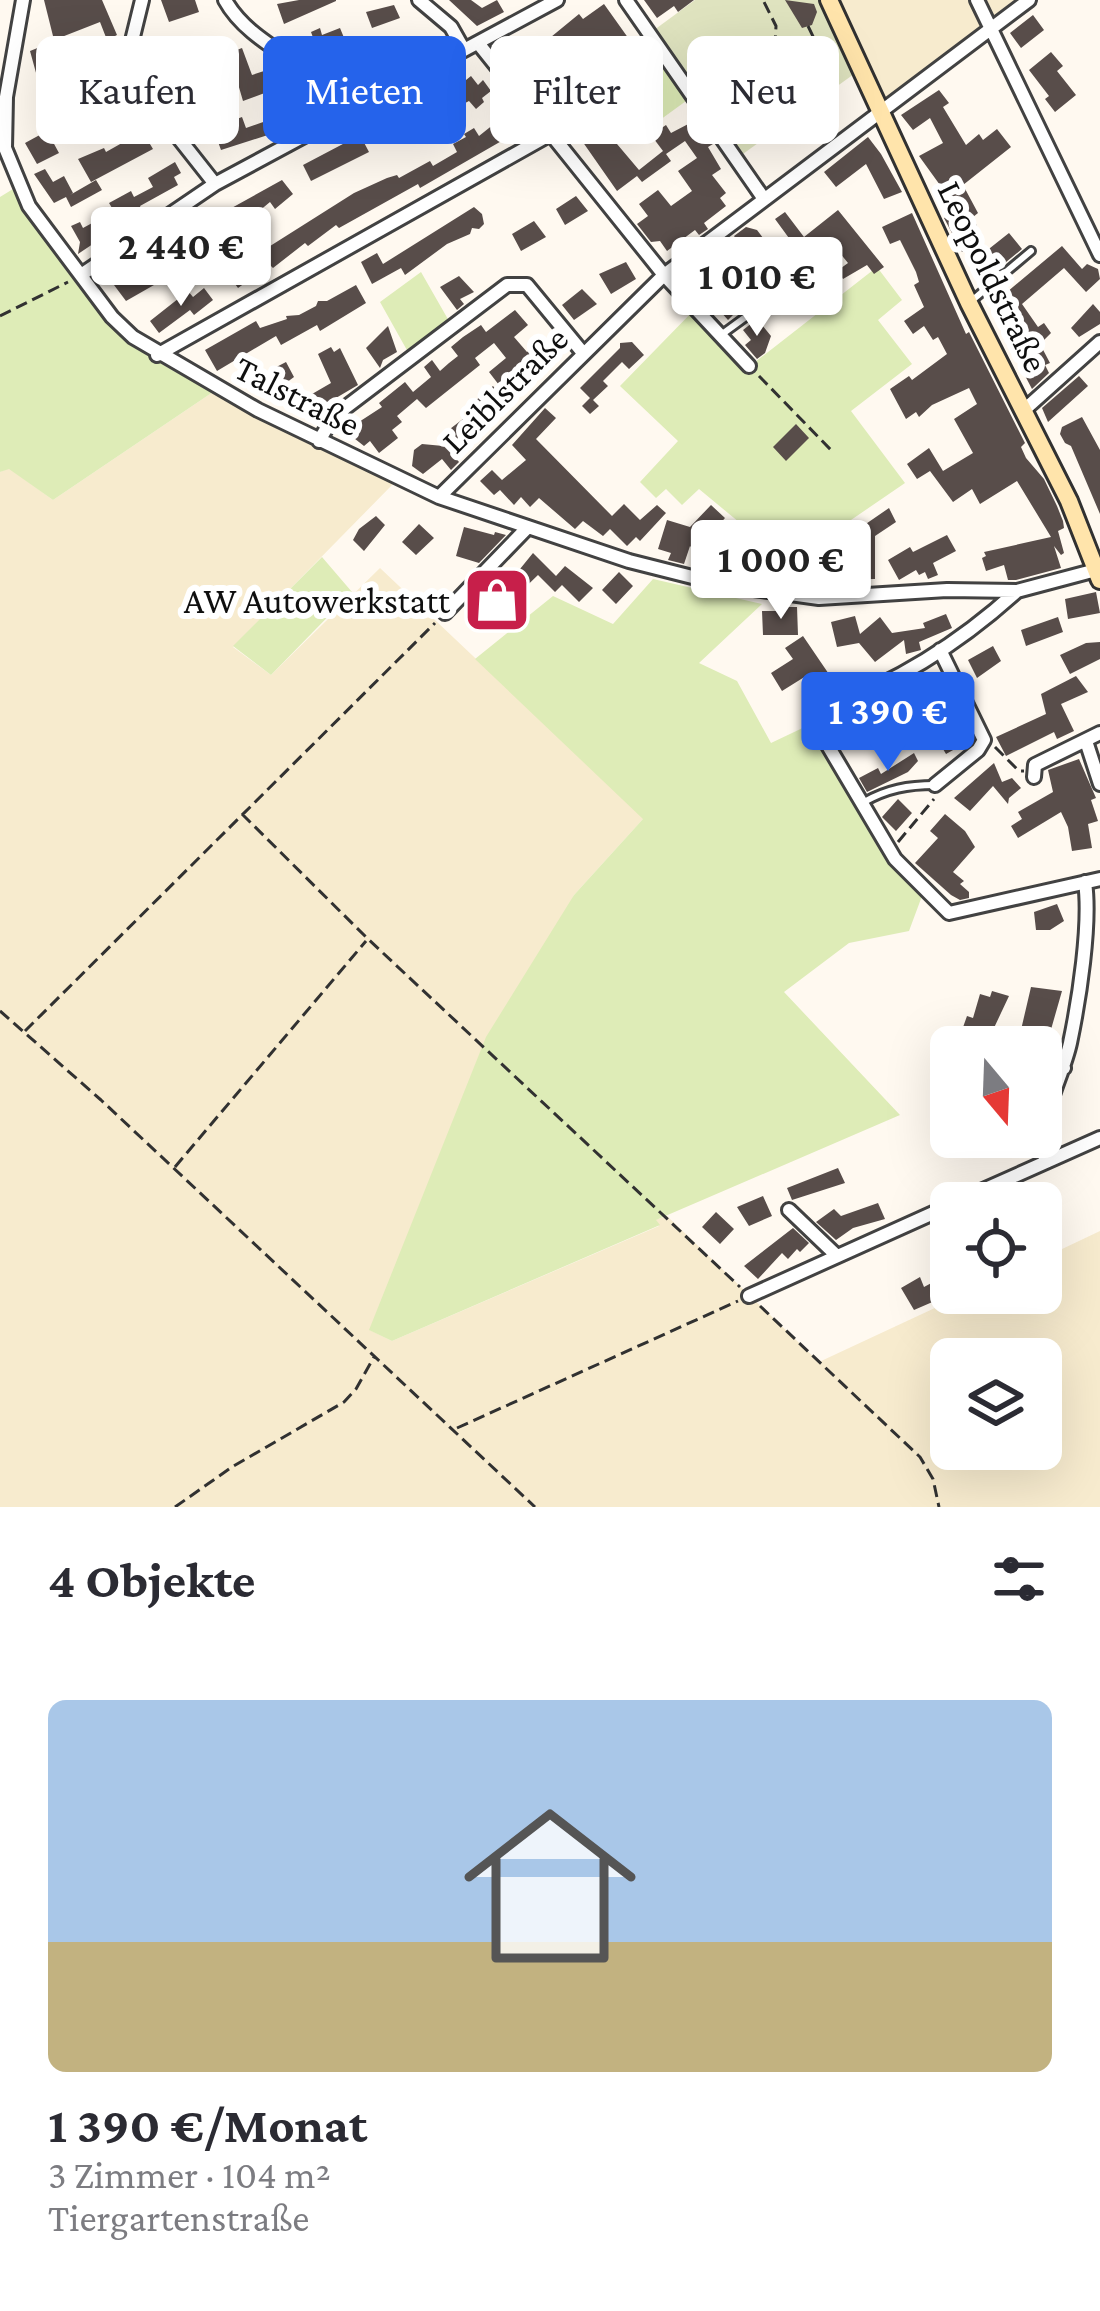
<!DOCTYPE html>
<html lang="de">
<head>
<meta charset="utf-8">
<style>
  body { margin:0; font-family:"Crimson Pro",serif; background:#f2f2f3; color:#2b2b33; height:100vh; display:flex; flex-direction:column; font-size:45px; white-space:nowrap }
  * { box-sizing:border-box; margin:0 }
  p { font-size:39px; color:#7c7c81 }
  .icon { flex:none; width:66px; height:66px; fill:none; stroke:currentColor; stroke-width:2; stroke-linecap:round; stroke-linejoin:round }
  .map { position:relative; height:1507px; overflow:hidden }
  .panel { display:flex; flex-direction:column; background:#fff; flex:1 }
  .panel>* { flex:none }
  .hud { position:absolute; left:36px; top:36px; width:1029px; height:108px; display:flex; gap:24px }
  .needle { width:78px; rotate:161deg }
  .tools { position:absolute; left:930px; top:1026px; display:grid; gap:24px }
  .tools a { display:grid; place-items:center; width:132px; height:132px; border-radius:18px; background:#fff; box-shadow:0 12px 48px #0002; font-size:60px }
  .price { position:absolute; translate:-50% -102px; padding:0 27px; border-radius:12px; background:#fff; color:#222; font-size:39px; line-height:78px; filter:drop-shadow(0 3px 6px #0008) }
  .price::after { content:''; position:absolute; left:50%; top:72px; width:36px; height:27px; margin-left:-18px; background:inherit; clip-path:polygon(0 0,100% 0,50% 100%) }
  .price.selected { background:#2563eb; color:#fff }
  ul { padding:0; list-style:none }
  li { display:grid; align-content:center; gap:24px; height:636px; padding:0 48px }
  li span { display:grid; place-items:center; height:372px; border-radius:18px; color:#555 }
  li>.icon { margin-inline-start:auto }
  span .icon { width:216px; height:216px; fill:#fffc; stroke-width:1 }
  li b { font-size:51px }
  h2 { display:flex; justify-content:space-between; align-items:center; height:144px; padding:0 48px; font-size:51px }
  .tag { padding:0 42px; border-radius:18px; background:#fff; box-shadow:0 12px 48px #0002; font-size:42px; line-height:108px }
  .tag.selected { background:#2563eb; color:#fff }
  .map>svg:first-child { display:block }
</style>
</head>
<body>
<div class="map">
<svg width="1100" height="1507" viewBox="0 0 1100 1507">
  <rect width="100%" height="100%" fill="#fff9f0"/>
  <!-- farmland -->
  <path fill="#f7ebce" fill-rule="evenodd" d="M 829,0 L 1029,0 L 881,112 Z
    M 213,392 L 394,483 L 233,647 L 271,675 L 380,568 L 644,818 L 574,895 L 370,1330 L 392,1341 L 659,1226 L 655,1220 L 667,1216 L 819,1362 L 967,1293 L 1041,1293 L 1041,1259 L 1100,1231 L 1100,1507 L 0,1507 L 0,472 L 9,468 L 53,500 ZM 951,1359 L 1041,1359 L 1041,1449 L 951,1449 Z"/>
  <!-- green -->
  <path fill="#deecb7" d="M 664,69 L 686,101 L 638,136 L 615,105 Z
    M 13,189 C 40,234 86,305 126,338 C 152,361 183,376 213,392 L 53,500 L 9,469 L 0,472 L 0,197 Z
    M 877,267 L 902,300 L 878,320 L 912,364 L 851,411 L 905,483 L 832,533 L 769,592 L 724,585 L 763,542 L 699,489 L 682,505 L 666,489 L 656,498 L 640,482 L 678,441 L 620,386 L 696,308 L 750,366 Z
    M 421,272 L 449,321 L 408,352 L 380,302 Z
    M 322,557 L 352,592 L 271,675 L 233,646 Z
    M 653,579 L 762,604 L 699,663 L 737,681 L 771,743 L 811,724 L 883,855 L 922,896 L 909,931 L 849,943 L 784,992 L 900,1115 L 656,1220 L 660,1225 L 392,1341 L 369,1330 L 486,1037 L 574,895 L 643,819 L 475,659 L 553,596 L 613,624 Z"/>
  <!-- cemetery -->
  <path fill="#dfe3bf" d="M 695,0 L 829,0 L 861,69 L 736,159 L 650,33 Z"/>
  <!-- building -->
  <path fill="#584d4a" d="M 44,0 L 102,0 L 117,35 L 107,40 L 100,22 L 54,40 Z
    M 161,0 L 195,0 L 199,12 L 169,22 Z
    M 299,0 L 336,0 L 336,1 L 284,24 L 277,4 Z
    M 449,0 L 471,0 L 482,8 L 497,0 L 504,12 L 477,26 Z
    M 644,0 L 694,0 L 678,12 L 674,6 L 657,18 Z
    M 785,0 L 814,4 L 817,12 L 812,25 L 802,28 Z
    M 604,4 L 651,70 L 624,89 L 602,59 L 580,76 L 583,80 L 571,88 L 600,129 L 616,134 L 617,144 L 639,170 L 663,151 L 651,135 L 666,125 L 671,133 L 694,121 L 713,144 L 708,147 L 721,169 L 712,175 L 726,193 L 720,198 L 726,206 L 704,223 L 708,229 L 699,235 L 695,230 L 667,251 L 660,241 L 651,242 L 637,224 L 648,216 L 639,204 L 658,190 L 671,206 L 692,191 L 678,171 L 697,158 L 685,141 L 666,154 L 671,161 L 642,182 L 637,176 L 617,191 L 573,128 L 570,130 L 554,108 L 547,113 L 526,82 L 537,68 L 546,79 L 571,60 L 551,37 L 579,14 L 583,19 Z
    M 394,5 L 400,18 L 372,28 L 366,12 Z
    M 1033,15 L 1044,30 L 1021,48 L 1010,33 Z
    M 320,28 L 322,35 L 340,28 L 347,45 L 320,57 L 311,32 Z
    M 40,47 L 49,70 L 98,50 L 104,67 L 41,91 L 30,51 Z
    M 242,48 L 252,75 L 264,71 L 270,91 L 243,101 L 229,53 Z
    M 1051,52 L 1063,66 L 1057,71 L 1076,95 L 1055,112 L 1045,99 L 1049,96 L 1029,70 Z
    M 380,55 L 388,69 L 367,83 L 357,64 Z
    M 173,56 L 179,72 L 192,67 L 196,77 L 189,80 L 199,104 L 216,98 L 226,123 L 242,117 L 246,128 L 266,121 L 265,118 L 270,115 L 268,110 L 297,103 L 303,118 L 271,134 L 221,150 L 209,117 L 192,123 L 182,95 L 169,100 L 161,79 L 157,81 L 151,65 Z
    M 471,76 L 478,85 L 483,80 L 491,91 L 482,98 L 484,102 L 476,109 L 469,101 L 431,121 L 422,104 L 456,88 Z
    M 120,85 L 129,101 L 125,103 L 153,149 L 91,182 L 78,159 L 104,148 L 106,152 L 129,139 L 113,109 L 73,135 L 64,120 L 58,124 L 52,113 L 61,108 L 63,112 Z
    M 939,90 L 949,103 L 943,107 L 966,145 L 979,134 L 983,140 L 997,129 L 1011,147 L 963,185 L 978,213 L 973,217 L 979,231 L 976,232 L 985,252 L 1009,233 L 1022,249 L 984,280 L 968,249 L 962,252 L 944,218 L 958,210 L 919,156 L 943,143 L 930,118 L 913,130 L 901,115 Z
    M 509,112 L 523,130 L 508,142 L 505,139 L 420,188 L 418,184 L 339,228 L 336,225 L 308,246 L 305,243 L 273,268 L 270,265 L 238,288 L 224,269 L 244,255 L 248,260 L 354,193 L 387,178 L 397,175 L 399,178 L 430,161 L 433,166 L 457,152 L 453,144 L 466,137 L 464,134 L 474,128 L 479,136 Z
    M 47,131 L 59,153 L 37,164 L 25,143 Z
    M 360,135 L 369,152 L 311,181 L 303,165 Z
    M 868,137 L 881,154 L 902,192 L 884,199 L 866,164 L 836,187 L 824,172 Z
    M 175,162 L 181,173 L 174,177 L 178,185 L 140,206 L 142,211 L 78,254 L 80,242 L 71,226 L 80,222 L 83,228 L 105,216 L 104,212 L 112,208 L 109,203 L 131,191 L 134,197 L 153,187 L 148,178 Z
    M 45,169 L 53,182 L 64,176 L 73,193 L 70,195 L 96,180 L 102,190 L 71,207 L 66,197 L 54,203 L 34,174 Z
    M 282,180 L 293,194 L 275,209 L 270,202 L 241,226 L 228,210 Z
    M 576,196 L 588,211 L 565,225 L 556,209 Z
    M 474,207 L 482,214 L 484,224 L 479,229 L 472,228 L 470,234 L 447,244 L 405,275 L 401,268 L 372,284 L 361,262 L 377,253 L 383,264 Z
    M 838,210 L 884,267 L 874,274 L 867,265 L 843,279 L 837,271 L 848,263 L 830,241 L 805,260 L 775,219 L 785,212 L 804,237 Z
    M 912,213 L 966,334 L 969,332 L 1025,443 L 1021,447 L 1026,458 L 1044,479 L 1057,506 L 1063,521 L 1064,528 L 1058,531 L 1064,553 L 1061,555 L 1054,546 L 1061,568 L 1016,580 L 1008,580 L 1004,565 L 986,571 L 982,558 L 986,556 L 984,552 L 1051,537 L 1017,481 L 980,504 L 972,489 L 953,502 L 930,471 L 917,479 L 907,464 L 929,448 L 943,471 L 973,453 L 954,419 L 977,404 L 969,388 L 932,405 L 919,417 L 916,412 L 906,419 L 890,389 L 909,376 L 912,380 L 947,354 L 938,337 L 933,340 L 924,326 L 913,334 L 904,321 L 924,307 L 914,285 L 919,282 L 916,272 L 900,240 L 890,244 L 882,227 Z
    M 534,221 L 546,237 L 521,251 L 512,234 Z
    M 746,227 L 757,230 L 788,271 L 770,290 L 734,236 Z
    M 196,234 L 209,249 L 185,266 L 182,262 L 176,266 L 172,260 L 148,277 L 154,285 L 126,301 L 114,285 L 119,282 L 117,278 L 125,272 L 128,275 L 159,250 L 162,254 Z
    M 1062,246 L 1082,269 L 1087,264 L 1098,269 L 1100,279 L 1086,292 L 1064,268 L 1022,304 L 1038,327 L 1044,323 L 1051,333 L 1040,344 L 1050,363 L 1045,365 L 1049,373 L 1032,389 L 1021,368 L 1026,366 L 1015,351 L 1020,349 L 1008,332 L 1011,330 L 986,300 L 1003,284 L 1007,292 Z
    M 626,262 L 636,279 L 611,294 L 599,274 Z
    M 706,262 L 743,305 L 728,320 L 688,275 Z
    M 459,276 L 474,292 L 460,299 L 464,304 L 457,310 L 440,287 Z
    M 356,285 L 366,303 L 320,331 L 317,325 L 281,345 L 276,336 L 217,371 L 205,350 L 256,321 L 260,328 L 287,319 L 286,316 L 299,315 L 316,306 L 318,301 L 327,301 Z
    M 204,288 L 213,300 L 194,315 L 190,310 L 159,333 L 150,321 L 188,291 L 193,297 Z
    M 582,289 L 597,304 L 574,320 L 562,305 Z
    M 1093,304 L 1100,312 L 1100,324 L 1079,337 L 1071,328 Z
    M 515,310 L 528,325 L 514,337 L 527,352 L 543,343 L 557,357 L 527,386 L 518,374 L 499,385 L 489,372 L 506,358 L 494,343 L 475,358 L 480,365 L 426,408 L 417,399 L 397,416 L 402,422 L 392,430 L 398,438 L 379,453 L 370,441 L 364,446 L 345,431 L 382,407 L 379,403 L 405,382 L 413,392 L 431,377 L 424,367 L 432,360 L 440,371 L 449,363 L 458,356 L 451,347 L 463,337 L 481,325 L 486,332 Z
    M 757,319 L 771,336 L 765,353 L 757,359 L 745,345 L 751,340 L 743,330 Z
    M 388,326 L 397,352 L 383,360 L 380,368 L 366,348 Z
    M 632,342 L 644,355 L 629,369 L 622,362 L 603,381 L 608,386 L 593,400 L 599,406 L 590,414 L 582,406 L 590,398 L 580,388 L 620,348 L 620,343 Z
    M 331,347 L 334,352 L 340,348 L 358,385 L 302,418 L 296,407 L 302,404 L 300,401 L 331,383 L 318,354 Z
    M 286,362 L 294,377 L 271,394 L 263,389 L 261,375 Z
    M 1079,376 L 1088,386 L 1048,422 L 1042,408 Z
    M 493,386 L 508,405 L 497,414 L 488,412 L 486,428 L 458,447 L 446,432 L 472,412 L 468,407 Z
    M 545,408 L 556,418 L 536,439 L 612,516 L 624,504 L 640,520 L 657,505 L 666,513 L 640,541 L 636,537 L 627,546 L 610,529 L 603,536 L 583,521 L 575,529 L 539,498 L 530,507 L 521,497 L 514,505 L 500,490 L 494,495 L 480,481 L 492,470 L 502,480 L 526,460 L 512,445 Z
    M 1082,417 L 1100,450 L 1100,514 L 1071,446 L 1065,443 L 1060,434 L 1062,427 Z
    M 796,424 L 809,438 L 786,461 L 773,447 Z
    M 422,444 L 454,447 L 460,454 L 455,457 L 459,462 L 451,470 L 442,459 L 423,474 L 412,466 L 414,450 Z
    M 711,505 L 725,518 L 709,536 L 723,549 L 737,534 L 751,548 L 732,567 L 719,553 L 706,562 L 690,546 L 684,564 L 668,560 L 671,553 L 658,549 L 667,520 L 690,527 Z
    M 889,508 L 896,522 L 875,536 L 875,579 L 810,580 L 810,564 L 821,558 L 849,557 L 840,544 L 844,539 Z
    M 376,516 L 385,525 L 364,551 L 353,540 L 359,529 Z
    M 419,524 L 434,538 L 416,555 L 402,542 Z
    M 464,527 L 494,535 L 495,532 L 506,535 L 479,563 L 456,556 Z
    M 947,535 L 956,551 L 933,563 L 938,575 L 928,579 L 925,572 L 919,575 L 916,570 L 899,580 L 888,560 L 910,547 L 913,552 Z
    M 533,553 L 556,576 L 565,566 L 593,588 L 579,602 L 562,585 L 555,592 L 538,575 L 481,630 L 466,616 L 497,584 L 503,590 Z
    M 619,572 L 633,586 L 616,604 L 602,590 Z
    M 1096,592 L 1100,613 L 1068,619 L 1065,599 Z
    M 782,607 L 797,607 L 798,635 L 763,635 L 762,611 L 783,611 Z
    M 946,614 L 952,628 L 919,642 L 921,650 L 906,654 L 904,640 L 875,662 L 859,643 L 837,647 L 831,622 L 855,616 L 860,634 L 880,617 L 892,633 L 925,628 L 923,623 Z
    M 1058,617 L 1063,632 L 1026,646 L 1021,630 Z
    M 803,636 L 837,686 L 821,697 L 806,676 L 782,691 L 771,673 L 793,659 L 785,648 Z
    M 1100,642 L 1100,659 L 1070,674 L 1060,655 L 1086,643 Z
    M 993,646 L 1001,661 L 977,678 L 968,660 Z
    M 1076,676 L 1088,692 L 1061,704 L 1074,731 L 1057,739 L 1054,732 L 1006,756 L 996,737 L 1046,714 L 1041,694 Z
    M 943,686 L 952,701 L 908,724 L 899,708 Z
    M 957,725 L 962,725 L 971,740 L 946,754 L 937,739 Z
    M 914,753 L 918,761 L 908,772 L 867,792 L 859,778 L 878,768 L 881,774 Z
    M 1079,759 L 1096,798 L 1091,800 L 1098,821 L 1088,824 L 1092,848 L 1072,851 L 1068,827 L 1061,812 L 1018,838 L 1011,826 L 1022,819 L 1018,812 L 1053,792 L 1048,770 Z
    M 994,763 L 1002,782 L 1012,778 L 1021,788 L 1009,798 L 1008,804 L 993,786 L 970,811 L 954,798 Z
    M 898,799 L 912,813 L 896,831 L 882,817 Z
    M 945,814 L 965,831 L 975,847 L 953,872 L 964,881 L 960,884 L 969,892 L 969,898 L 960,900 L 951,895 L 915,863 L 938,838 L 930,831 Z
    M 1057,904 L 1064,921 L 1050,930 L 1036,930 L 1034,912 Z
    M 1031,987 L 1062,991 L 1046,1047 L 1017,1047 Z
    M 992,991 L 1009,996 L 985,1047 L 956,1047 L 967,1016 L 973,1018 L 980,994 L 990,997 Z
    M 838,1168 L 845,1183 L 792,1200 L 787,1188 Z
    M 763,1196 L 772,1216 L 749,1226 L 737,1207 Z
    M 878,1203 L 885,1219 L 853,1228 L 836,1240 L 816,1222 L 834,1209 L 841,1216 Z
    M 716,1212 L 734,1229 L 720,1244 L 702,1227 Z
    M 793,1228 L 809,1243 L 800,1252 L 797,1249 L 788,1259 L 782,1253 L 758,1279 L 744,1266 Z
    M 920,1277 L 924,1287 L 937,1280 L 944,1297 L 914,1310 L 901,1288 Z"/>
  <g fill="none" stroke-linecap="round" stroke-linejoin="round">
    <!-- lane casing -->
    <g stroke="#424242" stroke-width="12">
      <path id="lane" d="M 719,237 L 760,290
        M 969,303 L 1031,251
        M 721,335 L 818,264
        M 864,802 C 887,789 908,785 935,785"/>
    </g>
    <!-- street casing -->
    <g stroke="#424242" stroke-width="18">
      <path id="street" d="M 23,0 L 6,97 L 5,148 L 29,206 L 112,317 L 133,337 L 258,410 L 439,497 L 629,561 L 724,585 L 819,598 L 947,590 L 1017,591 L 1096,570
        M 142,0 L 129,53 L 133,80 L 215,184
        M 225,0 C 252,49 320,64 349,112
        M 419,0 L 451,27 L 464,50
        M 626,0 L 764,199
        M 977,0 L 1100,255
        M 478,43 L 664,275 L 749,366
        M 81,275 L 215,184 L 557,0
        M 157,355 L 549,135
        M 1023,411 L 1100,342
        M 319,441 L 333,417 L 507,285 L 527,285 L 583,353
        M 439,497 L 664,275 L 1029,0
        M 1017,591 C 962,641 896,683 826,708 L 816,720 L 817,727 L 895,859 L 949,913 L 1100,879
        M 445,613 L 528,527
        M 1086,741 L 1100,784
        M 1034,777 L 1035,765 L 1100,733
        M 935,785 L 978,750 L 984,740 L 940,650
        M 1004,1047 L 1006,1039
        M 1041,1062 L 1064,1068
        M 1046,1162 C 1034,1124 1062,1080 1070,1043 C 1079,1000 1091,924 1085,882
        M 954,1203 L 1100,1138
        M 789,1210 L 837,1256
        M 749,1296 L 951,1205"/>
    </g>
    <!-- secondary casing -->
    <g stroke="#313131" stroke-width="22">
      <path id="secondary" d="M 829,0 L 969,303 L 1069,501 L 1100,580"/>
    </g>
    <!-- path -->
    <path stroke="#313131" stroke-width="3" stroke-dasharray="12 6" stroke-linecap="butt" d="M 808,26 L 823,57 L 794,76 L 830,133
      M 733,52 L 762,97 L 794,76 L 775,46 L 776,26 L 763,0
      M 0,316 L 68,282
      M 759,376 L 831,450
      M 995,747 L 1019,771 L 1024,771
      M 242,814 L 368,939 L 740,1287
      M 898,842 L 934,799
      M 0,1011 L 101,1100 L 535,1507
      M 25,1031 L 435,623
      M 175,1167 L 366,941
      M 760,1306 L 920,1457 L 933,1479 L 939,1507
      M 457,1428 L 738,1301
      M 175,1507 L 232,1467 L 344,1402 L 356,1389 L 374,1357"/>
    <!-- lane -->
    <use href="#lane" stroke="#fff" stroke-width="6"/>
    <!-- street -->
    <use href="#street" stroke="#fff" stroke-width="12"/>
    <!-- secondary -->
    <use href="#secondary" stroke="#ffe4ab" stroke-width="16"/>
  </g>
  <!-- icons -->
  <defs>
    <g id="shop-square" transform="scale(3.45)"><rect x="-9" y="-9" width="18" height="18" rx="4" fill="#c71f4a" stroke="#fff"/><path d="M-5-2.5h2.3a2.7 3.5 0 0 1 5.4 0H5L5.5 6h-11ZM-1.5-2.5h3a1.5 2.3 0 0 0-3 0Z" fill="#fff"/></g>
  </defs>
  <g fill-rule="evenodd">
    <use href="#shop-square" x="497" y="600"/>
  </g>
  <g text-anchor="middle" stroke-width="12" stroke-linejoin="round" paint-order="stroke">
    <!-- street labels -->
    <g font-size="36" fill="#0f0f0f" stroke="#fff">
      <text transform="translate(994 276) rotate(64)" y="13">Leopoldstraße</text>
      <text transform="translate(504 389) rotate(-45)" y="13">Leiblstraße</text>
      <text transform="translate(298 395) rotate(27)" y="13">Talstraße</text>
    </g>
    <!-- poi labels -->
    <g font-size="36" fill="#0f0f0f" stroke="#fff" text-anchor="end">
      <text x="450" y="613">AW Autowerkstatt</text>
    </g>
  </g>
</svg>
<div class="tools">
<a><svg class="needle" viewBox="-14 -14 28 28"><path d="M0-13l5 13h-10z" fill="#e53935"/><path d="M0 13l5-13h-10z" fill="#7c7c81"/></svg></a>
<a><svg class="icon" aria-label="locate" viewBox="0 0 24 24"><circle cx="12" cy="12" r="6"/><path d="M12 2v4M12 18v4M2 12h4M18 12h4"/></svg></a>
<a><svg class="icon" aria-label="layers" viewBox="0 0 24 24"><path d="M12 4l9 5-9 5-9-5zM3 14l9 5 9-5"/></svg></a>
</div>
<b class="price" style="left:181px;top:309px">2 440 €</b>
<b class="price" style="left:757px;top:339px">1 010 €</b>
<b class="price" style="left:781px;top:622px">1 000 €</b>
<b class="price selected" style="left:888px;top:774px">1 390 €</b>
<div class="hud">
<a class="tag">Kaufen</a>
<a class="tag selected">Mieten</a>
<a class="tag">Filter</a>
<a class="tag">Neu</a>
</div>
</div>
<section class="panel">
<h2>4 Objekte<svg class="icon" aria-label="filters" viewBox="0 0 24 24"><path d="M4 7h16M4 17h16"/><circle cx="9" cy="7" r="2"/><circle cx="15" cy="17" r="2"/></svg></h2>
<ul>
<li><span style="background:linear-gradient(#a9c7e8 65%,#c2b280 0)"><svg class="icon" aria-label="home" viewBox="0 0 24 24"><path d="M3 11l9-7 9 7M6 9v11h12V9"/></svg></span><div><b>1 390 €/Monat</b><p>3 Zimmer · 104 m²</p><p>Tiergartenstraße</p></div></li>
</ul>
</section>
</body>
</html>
